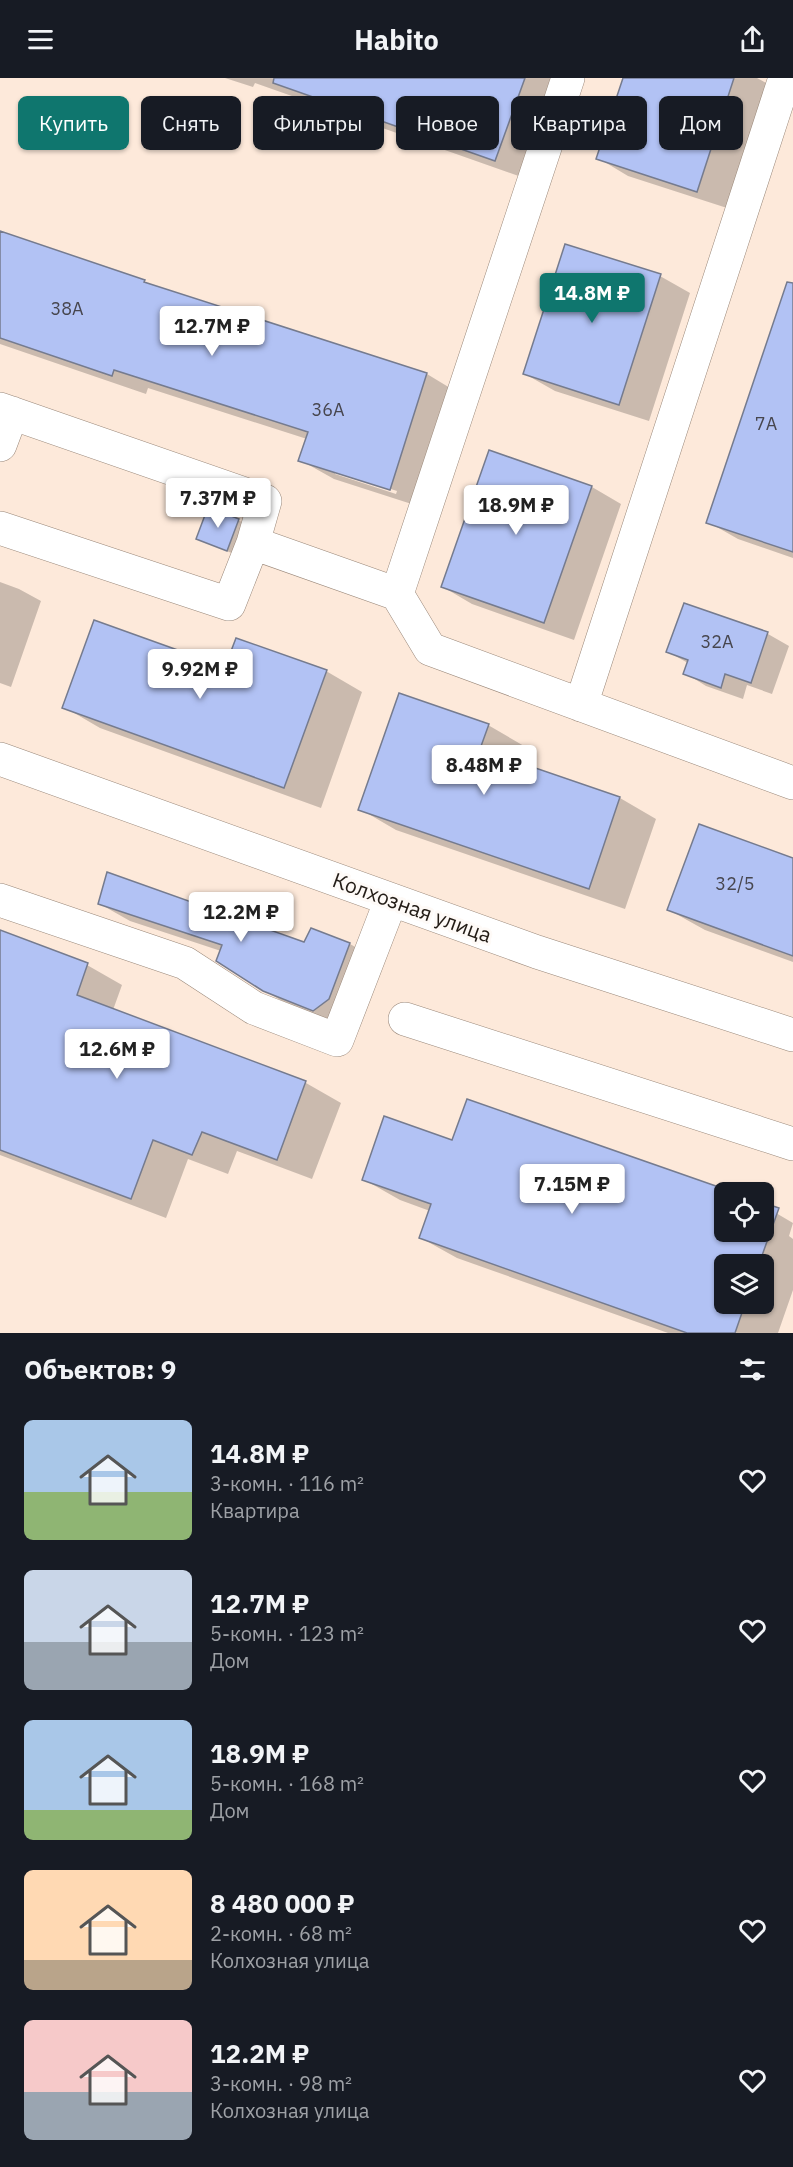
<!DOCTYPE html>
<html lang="ru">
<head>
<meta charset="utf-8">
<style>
  body { margin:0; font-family:"IBM Plex Sans",sans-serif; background:#20242c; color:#f1f3f6; height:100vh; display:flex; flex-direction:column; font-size:22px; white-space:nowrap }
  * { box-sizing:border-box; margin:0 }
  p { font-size:20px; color:#9ea1a6 }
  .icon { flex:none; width:33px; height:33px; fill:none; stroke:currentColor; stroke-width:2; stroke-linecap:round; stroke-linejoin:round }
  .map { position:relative; height:1255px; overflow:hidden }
  .panel { display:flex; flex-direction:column; background:#171b24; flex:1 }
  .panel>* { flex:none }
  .guide { position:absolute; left:18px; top:18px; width:758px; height:54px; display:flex; gap:12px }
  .fabs { position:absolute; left:714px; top:1104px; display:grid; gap:12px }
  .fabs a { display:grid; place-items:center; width:60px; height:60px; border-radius:9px; background:#171b24; box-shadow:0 2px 4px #0004; font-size:30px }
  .price { position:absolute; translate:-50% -51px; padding:0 14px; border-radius:6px; background:#fff; color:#222; font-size:20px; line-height:39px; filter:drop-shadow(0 2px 3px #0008) }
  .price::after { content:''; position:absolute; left:50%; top:36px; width:18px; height:14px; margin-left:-9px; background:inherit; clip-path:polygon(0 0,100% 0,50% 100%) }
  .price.on { background:#0f766e; color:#fff }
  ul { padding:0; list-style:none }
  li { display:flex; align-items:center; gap:18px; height:150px; padding:0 24px }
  li span { display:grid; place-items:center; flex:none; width:168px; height:120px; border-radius:9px; color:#555 }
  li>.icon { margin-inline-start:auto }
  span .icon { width:72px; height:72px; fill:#fffc; stroke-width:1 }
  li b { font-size:26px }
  h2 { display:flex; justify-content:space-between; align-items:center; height:72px; padding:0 24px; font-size:26px }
  .tag { padding:0 21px; border-radius:9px; background:#171b24; box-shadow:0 2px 4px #0004; font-size:21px; line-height:54px }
  .tag.on { background:#0f766e; color:#fff }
  header { display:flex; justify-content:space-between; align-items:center; height:78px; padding:0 24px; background:#171b24; font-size:27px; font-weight:700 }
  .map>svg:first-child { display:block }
</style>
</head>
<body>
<header><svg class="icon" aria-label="menu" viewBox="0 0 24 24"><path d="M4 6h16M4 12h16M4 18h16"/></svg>Habito<svg class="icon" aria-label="share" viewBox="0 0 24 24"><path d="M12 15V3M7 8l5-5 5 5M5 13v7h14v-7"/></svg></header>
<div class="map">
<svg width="793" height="1255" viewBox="0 0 793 1255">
  <rect width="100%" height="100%" fill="#fde9da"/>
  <!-- shadow -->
  <path fill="#0003" fill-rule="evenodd" d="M 225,0 L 566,0 L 530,102 L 255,5 L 253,9 Z
    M 624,0 L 757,0 L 768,6 L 727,130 L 628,98 L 598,80 Z
    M 0,154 L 144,204 L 152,208 L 427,296 L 460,316 L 424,430 L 334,401 L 300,382 L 307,361 L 148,310 L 146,316 L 0,266 ZM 335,393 L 397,413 L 396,416 L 335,396 Z
    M 660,198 L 690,215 L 649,343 L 555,313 L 525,296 Z
    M 793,249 L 793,480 L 738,461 L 708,444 Z
    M 592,409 L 621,426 L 574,562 L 472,526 L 443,509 Z
    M 238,442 L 249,448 L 238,478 L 198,460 Z
    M 0,504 L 19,511 L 41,523 L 11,609 L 0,605 Z
    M 685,527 L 768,556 L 789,568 L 772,616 L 747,607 L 743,621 L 706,608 L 685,595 L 688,585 L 668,574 Z
    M 226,591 L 326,593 L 362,614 L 321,730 L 100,650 L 64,629 Z
    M 488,647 L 524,668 L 518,685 L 620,720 L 656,741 L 625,831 L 396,752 L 360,731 Z
    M 793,782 L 793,884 L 705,852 L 669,832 Z
    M 100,826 L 305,866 L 312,851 L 350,866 L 380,883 L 344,949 L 294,930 L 263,912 L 221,873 L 130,843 Z
    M 0,854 L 87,887 L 122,907 L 113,932 L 306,1005 L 341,1025 L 312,1101 L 237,1073 L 228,1096 L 188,1081 L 166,1140 L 0,1077 Z
    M 468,1022 L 729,1114 L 724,1114 L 724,1154 L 764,1154 L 764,1128 L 793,1145 L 789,1158 L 793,1161 L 793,1212 L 778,1255 L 668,1255 L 457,1180 L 421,1160 L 430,1133 L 400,1122 L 363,1101 L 453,1064 ZM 724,1186 L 764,1186 L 764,1226 L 724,1226 Z"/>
  <!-- building -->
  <path fill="#b2c2f4" stroke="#757b8e" stroke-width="1.5" d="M 274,0 L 525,0 L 495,83 L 273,5 Z
    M 623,0 L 734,0 L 697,114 L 596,81 Z
    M 0,153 L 145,202 L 144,204 L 427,295 L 390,412 L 298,383 L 308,354 L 114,292 L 112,298 L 0,260 Z
    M 565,166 L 661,196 L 619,327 L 523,296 Z
    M 787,204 L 793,205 L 793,474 L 706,445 Z
    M 489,372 L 592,408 L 544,545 L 441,509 Z
    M 208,429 L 239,441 L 227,473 L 196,461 Z
    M 684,525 L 768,554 L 751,605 L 725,596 L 721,610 L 683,596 L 688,582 L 666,574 Z
    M 94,542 L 225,589 L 236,560 L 327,592 L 284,710 L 62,630 Z
    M 399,615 L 489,646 L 480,671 L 620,719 L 589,811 L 358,732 Z
    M 699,746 L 793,780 L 793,878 L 667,832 Z
    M 107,794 L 304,864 L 311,850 L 350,865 L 329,921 L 313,933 L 263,913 L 216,883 L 222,867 L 98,826 Z
    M 0,852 L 88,885 L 77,917 L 306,1003 L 277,1082 L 202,1054 L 192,1077 L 153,1062 L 131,1121 L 0,1072 Z
    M 467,1021 L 733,1114 L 724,1114 L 724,1154 L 764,1154 L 764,1125 L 779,1130 L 759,1186 L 724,1186 L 724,1226 L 745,1226 L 735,1255 L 687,1255 L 419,1160 L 431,1126 L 362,1102 L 384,1038 L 452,1062 Z"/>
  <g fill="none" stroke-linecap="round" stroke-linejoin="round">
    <!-- minor casing -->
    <g stroke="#9a887a" stroke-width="34">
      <path id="minor" d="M 568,0 L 397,516 L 430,571 L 793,705
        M 0,331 L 265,423 L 253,465 L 229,526 L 0,450
        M 0,367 L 12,335
        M 253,465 L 397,516
        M 581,627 L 785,0
        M 0,681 L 537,874 L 793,957
        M 0,822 L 185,885 L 254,930 L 337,962 L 391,822
        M 405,941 L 793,1066"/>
    </g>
    <!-- minor -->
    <use href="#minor" stroke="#fff" stroke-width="33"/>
  </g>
  <g text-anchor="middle" stroke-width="6" stroke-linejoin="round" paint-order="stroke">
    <!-- number labels -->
    <g font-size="18" fill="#47464e">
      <text x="67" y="237">38А</text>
      <text x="328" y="338">36А</text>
      <text x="766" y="352">7А</text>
      <text x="717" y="570">32А</text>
      <text x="735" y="812">32/5</text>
    </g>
    <!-- street labels -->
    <g font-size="21" fill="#231c16" stroke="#fefaf7">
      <text transform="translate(412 830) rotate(20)" y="7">Колхозная улица</text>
    </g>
  </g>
</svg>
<div class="fabs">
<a><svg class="icon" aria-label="locate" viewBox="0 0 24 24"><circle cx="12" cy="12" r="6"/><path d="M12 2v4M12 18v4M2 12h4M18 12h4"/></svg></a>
<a><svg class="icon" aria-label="layers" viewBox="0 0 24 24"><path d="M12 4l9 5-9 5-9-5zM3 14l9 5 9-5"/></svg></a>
</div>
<b class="price on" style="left:592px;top:246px">14.8M ₽</b>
<b class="price" style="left:212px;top:279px">12.7M ₽</b>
<b class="price" style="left:218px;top:451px">7.37M ₽</b>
<b class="price" style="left:516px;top:458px">18.9M ₽</b>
<b class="price" style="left:200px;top:622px">9.92M ₽</b>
<b class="price" style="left:484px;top:718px">8.48M ₽</b>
<b class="price" style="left:241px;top:865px">12.2M ₽</b>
<b class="price" style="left:117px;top:1002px">12.6M ₽</b>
<b class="price" style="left:572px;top:1137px">7.15M ₽</b>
<div class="guide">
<a class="tag on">Купить</a>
<a class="tag">Снять</a>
<a class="tag">Фильтры</a>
<a class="tag">Новое</a>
<a class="tag">Квартира</a>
<a class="tag">Дом</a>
</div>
</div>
<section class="panel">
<h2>Объектов: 9<svg class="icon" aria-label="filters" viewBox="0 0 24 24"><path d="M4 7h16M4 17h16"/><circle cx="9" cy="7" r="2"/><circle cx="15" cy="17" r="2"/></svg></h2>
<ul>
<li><span style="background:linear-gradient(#a9c7e8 60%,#8fb573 0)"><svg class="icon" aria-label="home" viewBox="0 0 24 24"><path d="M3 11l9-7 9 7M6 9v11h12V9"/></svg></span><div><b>14.8M ₽</b><p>3-комн. · 116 m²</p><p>Квартира</p></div><svg class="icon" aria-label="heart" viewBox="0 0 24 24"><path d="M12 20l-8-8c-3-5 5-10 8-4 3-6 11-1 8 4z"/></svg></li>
<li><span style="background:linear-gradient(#c9d6e8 60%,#9aa5b1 0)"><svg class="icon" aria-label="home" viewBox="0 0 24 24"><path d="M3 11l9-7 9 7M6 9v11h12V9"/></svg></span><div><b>12.7M ₽</b><p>5-комн. · 123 m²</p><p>Дом</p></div><svg class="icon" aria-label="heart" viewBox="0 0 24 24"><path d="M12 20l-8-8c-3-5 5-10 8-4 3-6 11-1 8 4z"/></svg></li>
<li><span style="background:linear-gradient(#a9c7e8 75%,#8fb573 0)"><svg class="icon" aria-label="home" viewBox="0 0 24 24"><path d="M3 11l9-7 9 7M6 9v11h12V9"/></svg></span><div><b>18.9M ₽</b><p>5-комн. · 168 m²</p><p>Дом</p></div><svg class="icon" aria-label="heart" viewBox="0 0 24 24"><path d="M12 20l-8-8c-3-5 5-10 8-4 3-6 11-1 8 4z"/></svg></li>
<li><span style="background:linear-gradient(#ffd9b3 75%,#b9a48a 0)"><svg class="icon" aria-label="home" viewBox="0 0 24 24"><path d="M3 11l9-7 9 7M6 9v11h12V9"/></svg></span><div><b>8 480 000 ₽</b><p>2-комн. · 68 m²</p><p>Колхозная улица</p></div><svg class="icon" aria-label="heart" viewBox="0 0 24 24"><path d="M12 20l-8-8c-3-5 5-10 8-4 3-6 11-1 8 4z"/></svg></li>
<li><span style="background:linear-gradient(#f6c9c9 60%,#9aa5b1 0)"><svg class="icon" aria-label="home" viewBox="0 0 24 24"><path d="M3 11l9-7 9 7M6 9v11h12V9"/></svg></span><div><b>12.2M ₽</b><p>3-комн. · 98 m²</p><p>Колхозная улица</p></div><svg class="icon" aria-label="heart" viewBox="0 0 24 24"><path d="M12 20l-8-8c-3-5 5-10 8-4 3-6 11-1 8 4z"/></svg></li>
</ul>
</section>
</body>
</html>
